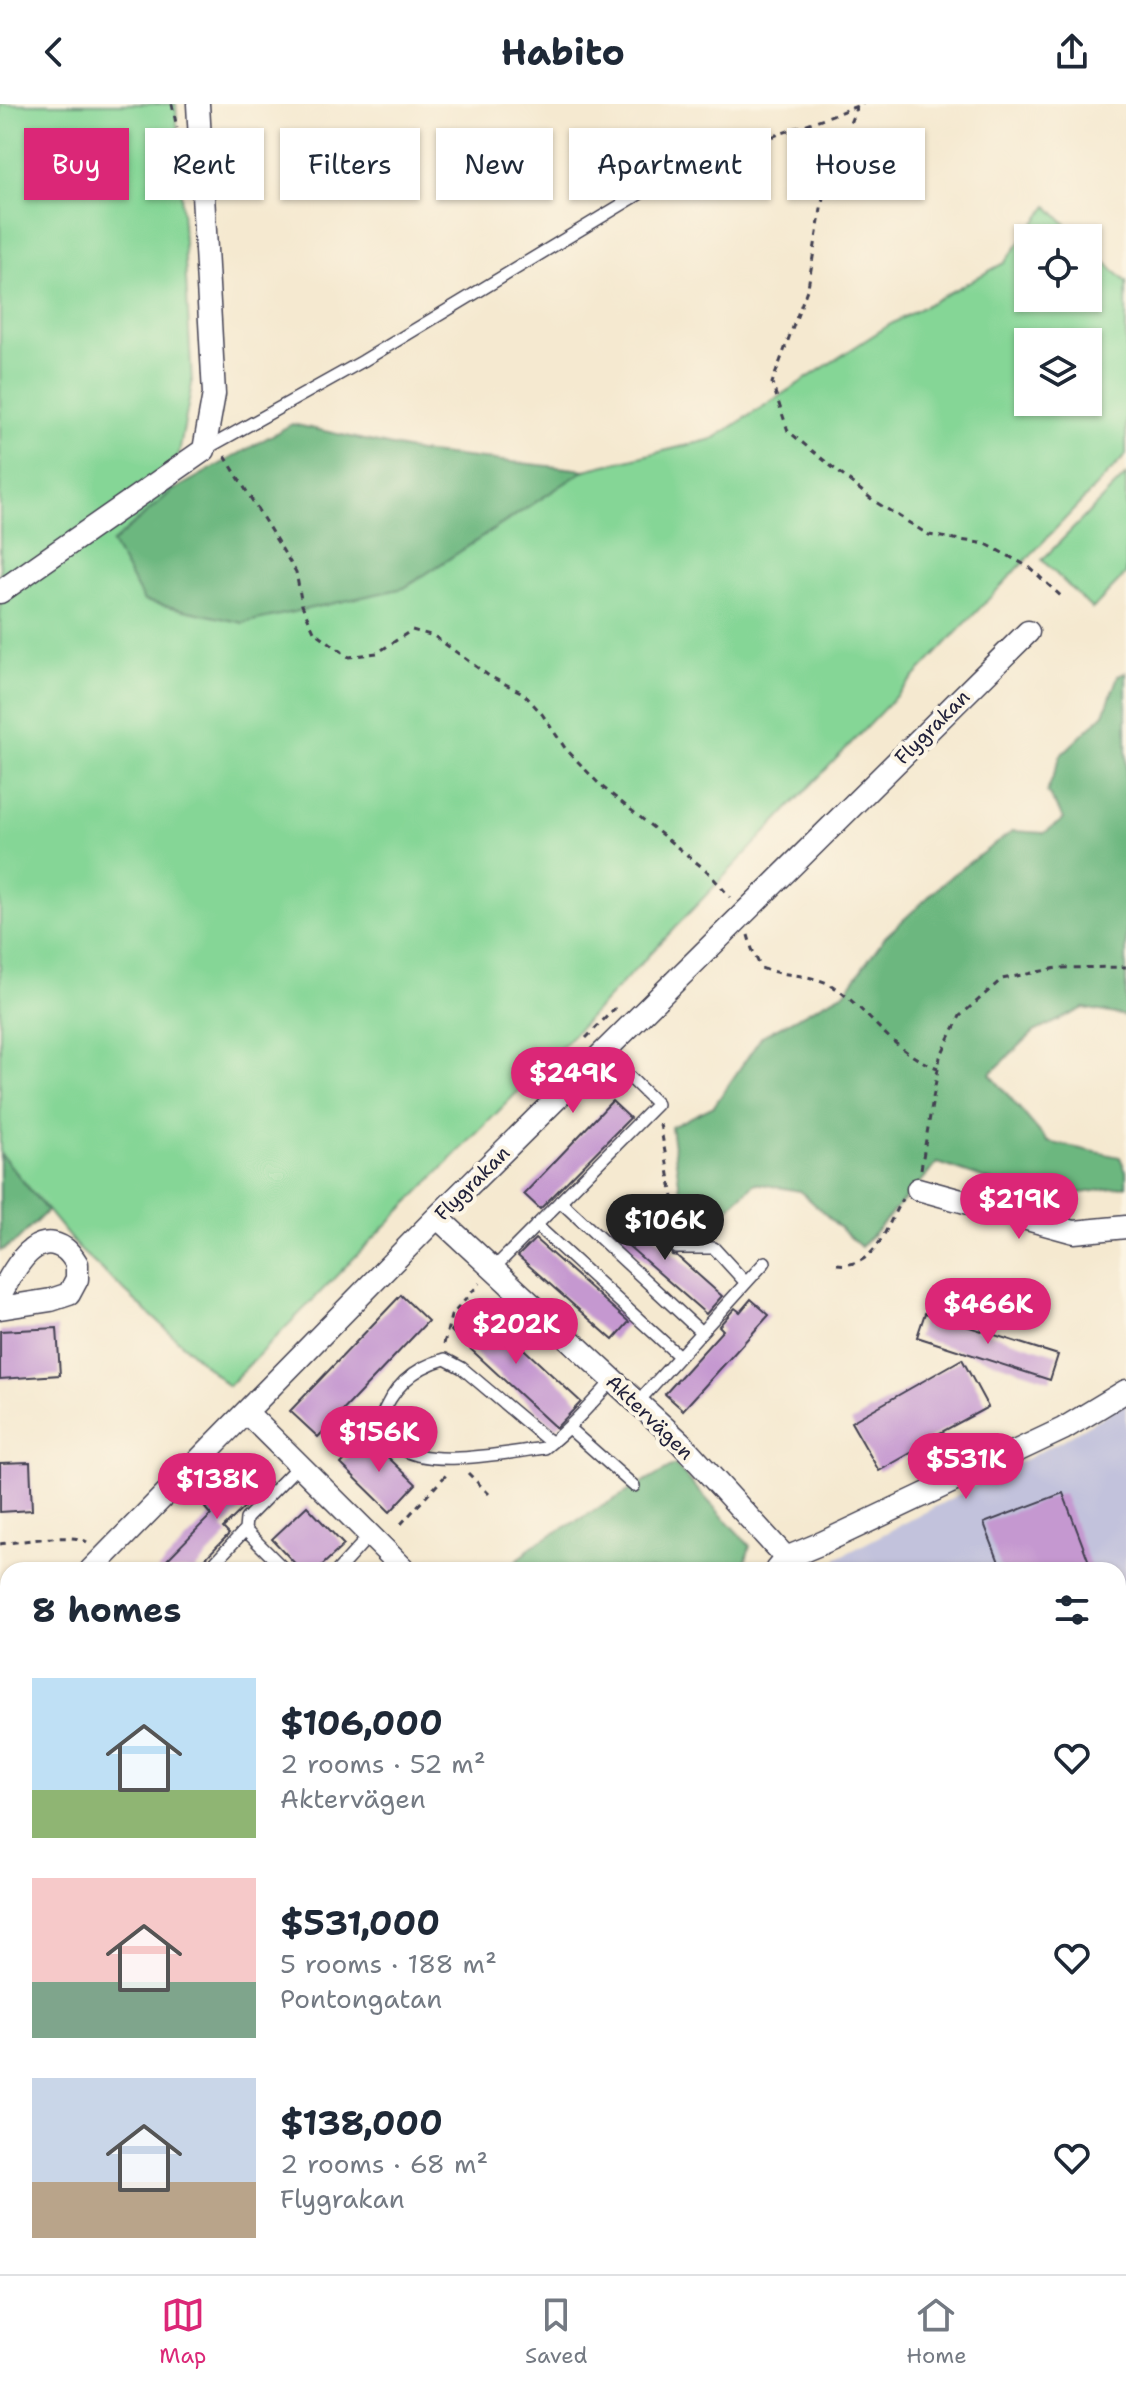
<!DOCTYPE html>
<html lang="en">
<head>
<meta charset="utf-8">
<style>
  body { margin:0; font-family:"Shantell Sans",sans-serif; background:#f2f2f3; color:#1f2937; height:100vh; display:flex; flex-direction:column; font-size:30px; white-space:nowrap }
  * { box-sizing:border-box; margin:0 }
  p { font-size:26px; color:#747a83 }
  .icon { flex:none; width:44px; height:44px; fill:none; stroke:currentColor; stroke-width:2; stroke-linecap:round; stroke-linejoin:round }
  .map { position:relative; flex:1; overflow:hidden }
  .side { position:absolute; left:0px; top:1458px; width:1126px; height:712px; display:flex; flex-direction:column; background:#fff; border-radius:24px 24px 0 0; box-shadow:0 2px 6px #0004 }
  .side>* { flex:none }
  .hud { position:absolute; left:24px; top:24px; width:1078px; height:72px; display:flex; gap:16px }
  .buttons { position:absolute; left:1014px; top:120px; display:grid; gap:16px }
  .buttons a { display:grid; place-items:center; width:88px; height:88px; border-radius:0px; background:#fff; box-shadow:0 2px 6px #0004; font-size:40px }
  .price { position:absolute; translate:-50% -68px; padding:0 18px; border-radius:28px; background:#db2777; color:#fff; font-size:26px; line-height:52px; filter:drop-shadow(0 2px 4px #0008) }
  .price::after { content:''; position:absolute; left:50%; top:48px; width:24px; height:18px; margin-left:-12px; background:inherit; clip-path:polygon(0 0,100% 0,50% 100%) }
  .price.on { background:#222; color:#fff }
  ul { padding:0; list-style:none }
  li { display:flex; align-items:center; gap:24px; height:200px; padding:0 32px }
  li span { display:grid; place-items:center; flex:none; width:224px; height:160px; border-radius:0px; color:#555 }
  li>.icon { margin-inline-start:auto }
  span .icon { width:96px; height:96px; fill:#fffc; stroke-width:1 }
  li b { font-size:34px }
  h2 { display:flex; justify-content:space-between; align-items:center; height:96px; padding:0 32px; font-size:34px }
  .chip { padding:0 28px; border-radius:0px; background:#fff; box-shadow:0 2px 6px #0004; font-size:28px; line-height:72px }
  .chip.on { background:#db2777; color:#fff }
  header { display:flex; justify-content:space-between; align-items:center; height:104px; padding:0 32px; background:#fff; font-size:36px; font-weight:700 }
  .menu { display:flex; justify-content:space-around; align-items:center; height:112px; border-top:2px solid #e0e1e3; background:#fff; font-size:22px; color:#747a83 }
  .menu a { display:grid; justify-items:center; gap:4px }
  .menu .on { color:#db2777 }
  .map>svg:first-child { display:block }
</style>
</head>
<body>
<header><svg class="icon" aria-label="back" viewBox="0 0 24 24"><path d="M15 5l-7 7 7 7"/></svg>Habito<svg class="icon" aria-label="share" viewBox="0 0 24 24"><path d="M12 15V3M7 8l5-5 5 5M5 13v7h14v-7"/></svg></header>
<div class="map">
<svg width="1126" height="2170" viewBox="0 0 1126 2170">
  <rect width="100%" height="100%" fill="#fcf5e5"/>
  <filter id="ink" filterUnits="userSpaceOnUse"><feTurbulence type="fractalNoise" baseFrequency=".0125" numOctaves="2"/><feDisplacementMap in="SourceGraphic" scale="16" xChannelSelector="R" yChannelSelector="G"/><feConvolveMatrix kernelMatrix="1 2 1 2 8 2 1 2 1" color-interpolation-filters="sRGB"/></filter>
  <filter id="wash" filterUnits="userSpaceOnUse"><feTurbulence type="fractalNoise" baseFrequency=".006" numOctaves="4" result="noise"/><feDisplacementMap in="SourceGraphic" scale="32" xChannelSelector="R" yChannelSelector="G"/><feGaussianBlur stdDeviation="1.8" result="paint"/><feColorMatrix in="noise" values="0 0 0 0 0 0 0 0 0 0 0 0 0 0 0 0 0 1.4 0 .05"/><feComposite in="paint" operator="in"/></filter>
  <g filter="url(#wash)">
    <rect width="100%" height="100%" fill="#f5e9d0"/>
    <!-- industrial -->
    <path fill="#c2c2dc" d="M 1126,1299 L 1126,1632 L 1118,1633 L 1118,1466 L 847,1466 L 836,1455 L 1066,1334 Z"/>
    <!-- green -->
    <path fill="#85d696" stroke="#547c68" stroke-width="2" fill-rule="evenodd" d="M 0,0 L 176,0 L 192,280 L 172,387 L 112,439 L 404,484 L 585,366 L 713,335 L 889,221 L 1004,159 L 1048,102 L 1080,134 L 1028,134 L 1028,194 L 1088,194 L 1088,141 L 1126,178 L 1126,351 L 543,962 L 228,1282 L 78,1144 L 0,1049 ZM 1028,238 L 1088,238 L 1088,298 L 1028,298 Z
      M 1126,371 L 1126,470 L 1092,505 L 1042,456 Z"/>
    <!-- forest -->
    <path fill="#6cb77f" stroke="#476c5d" stroke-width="2" d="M 292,320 L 419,348 L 585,366 L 404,484 L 243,519 L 144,497 L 112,439 L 172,387 Z
      M 1126,568 L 1126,912 L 1084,904 L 1034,928 L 990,970 L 1048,1038 L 1120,1053 L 1126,1067 L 1126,1082 L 1044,1095 L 938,1059 L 861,1143 L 800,1087 L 755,1079 L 707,1124 L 681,1092 L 671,1023 L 714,1002 L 762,932 L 845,888 L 885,833 L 952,771 L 1013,727 L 1044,729 L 1064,715 L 1047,688 L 1061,651 L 1104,610 L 1118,572 Z
      M 0,1049 L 47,1107 L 17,1137 L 0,1147 Z
      M 675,1361 L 750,1442 L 743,1466 L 508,1466 L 532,1442 Z
      M 1126,1632 L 1126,1776 L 1118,1778 L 1118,1633 Z
      M 91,2162 L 323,2162 L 323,2170 L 105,2170 Z"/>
    <g id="blocks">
      <!-- building -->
      <path fill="#c598d0" d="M 612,997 L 630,1014 L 540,1105 L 524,1090 Z
        M 624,1105 L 669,1145 L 672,1151 L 677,1152 L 722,1192 L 706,1210 L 608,1124 Z
        M 535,1135 L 629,1218 L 613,1236 L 518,1152 Z
        M 401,1191 L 428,1217 L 318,1333 L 290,1307 Z
        M 751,1195 L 769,1211 L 683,1306 L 665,1290 L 723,1226 L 719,1222 L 735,1204 L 740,1208 Z
        M 475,1200 L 581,1298 L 556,1324 L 451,1227 Z
        M 925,1209 L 1058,1251 L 1050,1276 L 917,1233 Z
        M 57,1224 L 60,1271 L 0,1275 L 0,1227 Z
        M 962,1255 L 988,1303 L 921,1339 L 923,1342 L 879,1367 L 851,1318 Z
        M 367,1333 L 416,1380 L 390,1408 L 341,1360 Z
        M 30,1358 L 32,1406 L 0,1408 L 0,1359 Z
        M 252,1359 L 270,1378 L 223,1424 L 229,1430 L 194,1466 L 157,1466 L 211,1411 L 205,1404 Z
        M 1063,1389 L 1092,1466 L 1002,1466 L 984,1419 Z
        M 307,1402 L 344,1441 L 317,1466 L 301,1466 L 272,1435 Z"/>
    </g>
  </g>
  <g filter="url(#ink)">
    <use href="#blocks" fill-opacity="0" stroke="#424051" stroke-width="2"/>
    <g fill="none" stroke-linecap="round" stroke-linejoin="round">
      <!-- lane casing -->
      <g stroke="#424051" stroke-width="14">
        <path id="lane" d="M 204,346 L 363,257 L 679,66
          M 560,1097 L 701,1228
          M 536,1121 L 679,1252
          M 677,1144 L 714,1144 L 746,1179
          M 493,1165 L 657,1000 L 604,948
          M 637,1299 L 765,1158
          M 572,1327 L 634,1382
          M 551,1339 L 462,1264 L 445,1255 C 412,1264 391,1285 380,1317 C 385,1325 390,1337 398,1342 C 427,1366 508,1348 545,1344 C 570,1324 591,1300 613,1276
          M 245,1426 L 246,1415 L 299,1361
          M 208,1466 L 245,1426 L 285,1466
          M 338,1466 L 370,1431"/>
      </g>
      <!-- street casing -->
      <g stroke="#424051" stroke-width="25">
        <path id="street" d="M 0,488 L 204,346 L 214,290 L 198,0
          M 918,1085 L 1074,1128 L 1126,1123
          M 437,1113 L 680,1338 L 786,1454
          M 0,1191 C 12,1170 33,1123 65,1145 C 69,1148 74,1155 77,1160 L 77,1175 L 69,1190 L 51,1196 L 0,1204
          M 246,1308 L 405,1466
          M 91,1466 L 437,1113 L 1028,528
          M 776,1466 L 786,1454 L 822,1439 L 1063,1325 L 1126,1287
          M 0,1544 L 8,1550
          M 0,1733 L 8,1732
          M 1118,1811 L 1126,1809
          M 0,1873 L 8,1864
          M 360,2162 L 361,2170
          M 581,2162 L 581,2170
          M 693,2162 L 693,2170
          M 923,2162 L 924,2170
          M 11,2170 L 18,2162"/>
      </g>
      <!-- path -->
      <path stroke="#424051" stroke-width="3" stroke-dasharray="6 6" stroke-linecap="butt" d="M 172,0 L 177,24
        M 857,2 L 825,81 L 808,183 L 772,279 L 788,327 L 874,397 L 929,431 L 986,440 L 1029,463 L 1063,494
        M 693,61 L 863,0
        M 225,352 L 296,468 L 302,501 L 314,527 L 349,553 L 377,549 L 412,526 L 434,532 L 489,572 L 523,589 L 542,610 L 565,644 L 600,681 L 707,767 L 730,793
        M 748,831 L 752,845 L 761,864 C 785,873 813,869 834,883 C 872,909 892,949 938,964
        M 586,934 L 614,905 L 618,905
        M 660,1020 L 674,1099 L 701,1129
        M 921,1065 L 940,953 L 960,912 L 1002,875 L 1057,864 L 1126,863
        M 837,1160 C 878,1165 886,1121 902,1095
        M 444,1240 L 451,1212 L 480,1179
        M 468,1369 L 489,1390
        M 401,1420 L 447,1370
        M 0,1440 C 21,1438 70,1428 87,1438
        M 0,1504 L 6,1510 L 8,1509
        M 0,1580 L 8,1586
        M 0,1592 L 6,1585
        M 1118,1740 L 1126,1734"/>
      <!-- lane -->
      <use href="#lane" stroke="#fff" stroke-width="11"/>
      <!-- street -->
      <use href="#street" stroke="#fff" stroke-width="22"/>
    </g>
  </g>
  <g text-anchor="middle" stroke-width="8" stroke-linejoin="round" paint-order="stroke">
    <!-- street labels -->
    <g font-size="20" fill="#22223b" stroke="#fcf5e5">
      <text transform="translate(932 623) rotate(-45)" y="7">Flygrakan</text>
      <text transform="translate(472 1079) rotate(-45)" y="7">Flygrakan</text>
      <text transform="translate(650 1313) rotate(44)" y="7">Aktervägen</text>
    </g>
  </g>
</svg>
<div class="buttons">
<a><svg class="icon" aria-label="locate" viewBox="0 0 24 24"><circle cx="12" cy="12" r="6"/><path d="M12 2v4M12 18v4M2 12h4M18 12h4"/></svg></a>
<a><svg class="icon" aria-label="layers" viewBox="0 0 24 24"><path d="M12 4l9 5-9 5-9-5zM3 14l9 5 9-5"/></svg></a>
</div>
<b class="price" style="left:573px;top:1011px">$249K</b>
<b class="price" style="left:1019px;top:1137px">$219K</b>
<b class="price on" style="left:665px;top:1158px">$106K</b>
<b class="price" style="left:988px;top:1242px">$466K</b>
<b class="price" style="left:516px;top:1262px">$202K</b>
<b class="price" style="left:379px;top:1370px">$156K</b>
<b class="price" style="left:966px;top:1397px">$531K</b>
<b class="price" style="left:217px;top:1417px">$138K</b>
<div class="hud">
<a class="chip on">Buy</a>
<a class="chip">Rent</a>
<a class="chip">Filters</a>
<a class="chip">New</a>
<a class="chip">Apartment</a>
<a class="chip">House</a>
</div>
<section class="side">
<h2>8 homes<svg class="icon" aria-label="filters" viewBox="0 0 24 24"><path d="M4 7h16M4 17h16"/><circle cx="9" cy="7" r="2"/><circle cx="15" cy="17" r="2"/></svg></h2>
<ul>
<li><span style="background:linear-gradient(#bfe0f5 70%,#8fb573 0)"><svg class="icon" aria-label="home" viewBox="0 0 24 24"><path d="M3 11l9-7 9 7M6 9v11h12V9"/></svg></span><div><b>$106,000</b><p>2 rooms · 52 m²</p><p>Aktervägen</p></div><svg class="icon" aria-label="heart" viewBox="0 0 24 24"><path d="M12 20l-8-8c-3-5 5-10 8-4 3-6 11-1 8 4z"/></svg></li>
<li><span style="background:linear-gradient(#f6c9c9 65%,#7fa58c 0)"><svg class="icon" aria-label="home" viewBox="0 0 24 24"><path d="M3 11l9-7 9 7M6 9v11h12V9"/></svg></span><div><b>$531,000</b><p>5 rooms · 188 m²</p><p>Pontongatan</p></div><svg class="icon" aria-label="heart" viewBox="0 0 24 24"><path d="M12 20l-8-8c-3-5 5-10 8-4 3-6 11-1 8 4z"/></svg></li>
<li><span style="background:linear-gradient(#c9d6e8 65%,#b9a48a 0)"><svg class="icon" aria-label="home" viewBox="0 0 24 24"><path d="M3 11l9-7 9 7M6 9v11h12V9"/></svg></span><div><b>$138,000</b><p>2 rooms · 68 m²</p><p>Flygrakan</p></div><svg class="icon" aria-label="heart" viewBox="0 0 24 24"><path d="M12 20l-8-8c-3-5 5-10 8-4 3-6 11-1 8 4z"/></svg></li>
</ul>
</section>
</div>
<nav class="menu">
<a class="on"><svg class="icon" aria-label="map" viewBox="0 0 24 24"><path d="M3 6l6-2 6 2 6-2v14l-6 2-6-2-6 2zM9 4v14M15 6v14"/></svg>Map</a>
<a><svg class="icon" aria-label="saved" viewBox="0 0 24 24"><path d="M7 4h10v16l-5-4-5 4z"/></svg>Saved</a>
<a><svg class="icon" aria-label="home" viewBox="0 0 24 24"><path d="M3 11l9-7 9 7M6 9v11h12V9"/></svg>Home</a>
</nav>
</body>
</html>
